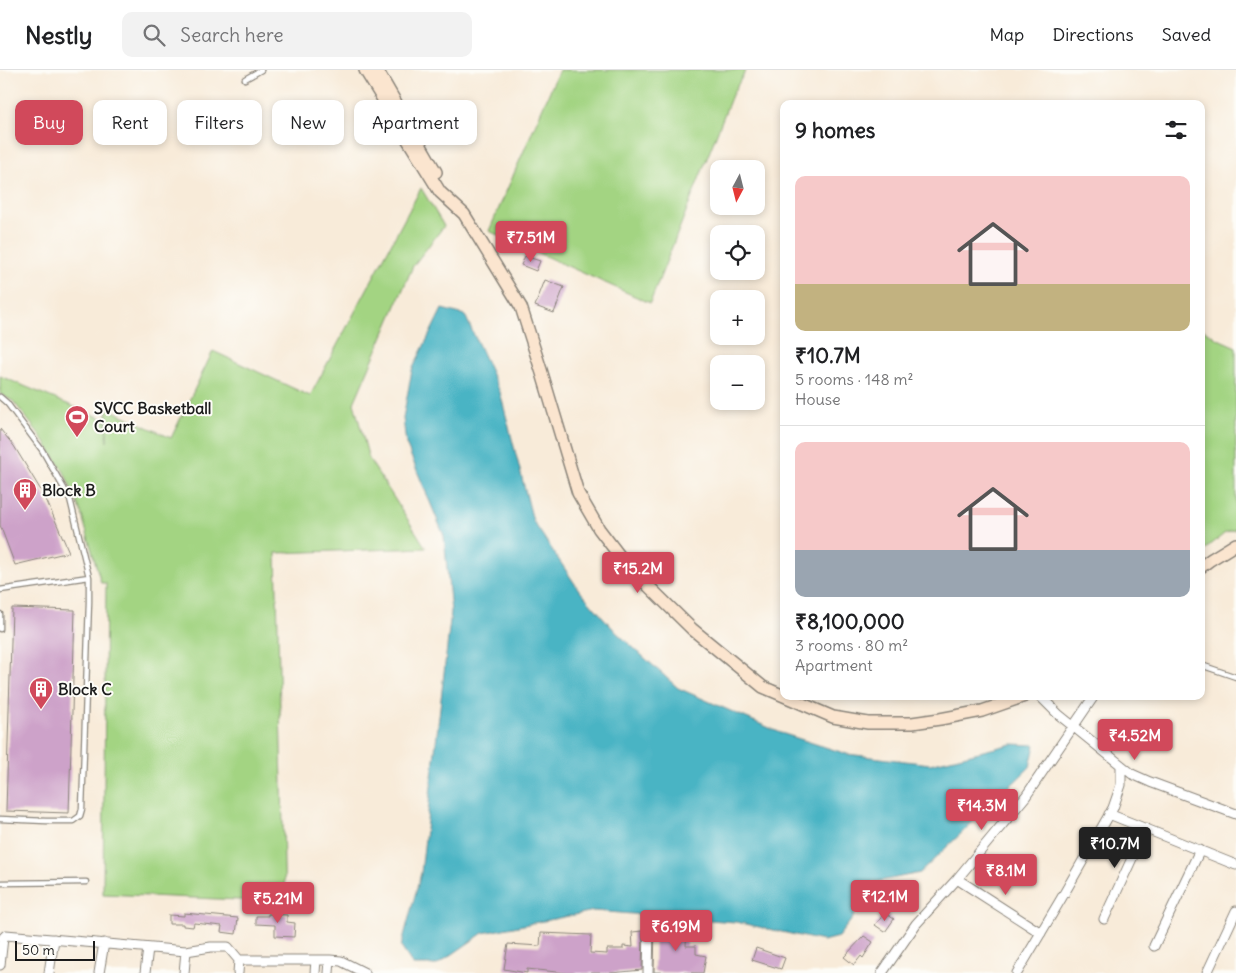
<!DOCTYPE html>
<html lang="en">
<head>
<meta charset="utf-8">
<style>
  body { margin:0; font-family:Delius,sans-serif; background:#f2f2f2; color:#202124; height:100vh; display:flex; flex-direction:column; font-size:19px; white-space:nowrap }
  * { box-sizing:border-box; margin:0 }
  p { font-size:16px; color:#757577 }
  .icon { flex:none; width:28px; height:28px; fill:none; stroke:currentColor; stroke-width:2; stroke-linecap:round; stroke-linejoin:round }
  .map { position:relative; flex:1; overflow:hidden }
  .drawer { position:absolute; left:780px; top:30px; width:425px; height:600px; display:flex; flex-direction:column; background:#fff; border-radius:10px; box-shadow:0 2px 8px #0003 }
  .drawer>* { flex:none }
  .banner { position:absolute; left:15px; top:30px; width:475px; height:45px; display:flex; gap:10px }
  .needle { width:32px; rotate:187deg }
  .tools { position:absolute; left:710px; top:90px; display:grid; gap:10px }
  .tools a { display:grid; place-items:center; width:55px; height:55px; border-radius:10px; background:#fff; box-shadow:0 2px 8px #0003; font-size:25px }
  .scale { position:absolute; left:15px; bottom:12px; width:80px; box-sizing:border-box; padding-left:5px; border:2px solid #1c1c1c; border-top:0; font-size:14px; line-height:18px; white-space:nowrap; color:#1c1c1c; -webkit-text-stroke:4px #fdfcf7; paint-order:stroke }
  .price { position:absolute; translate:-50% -42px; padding:0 11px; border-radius:5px; background:#d1495b; color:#fff; font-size:16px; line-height:32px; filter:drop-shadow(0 1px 2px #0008) }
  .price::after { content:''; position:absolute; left:50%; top:30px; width:15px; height:11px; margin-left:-8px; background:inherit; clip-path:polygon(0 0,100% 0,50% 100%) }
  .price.selected { background:#222; color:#fff }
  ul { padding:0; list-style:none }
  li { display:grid; align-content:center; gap:10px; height:265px; padding:0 15px }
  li+li { border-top:1px solid #e0e0e0 }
  li span { display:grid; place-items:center; height:155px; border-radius:10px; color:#555 }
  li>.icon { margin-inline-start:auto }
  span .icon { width:90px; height:90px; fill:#fffc; stroke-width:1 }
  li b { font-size:21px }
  h2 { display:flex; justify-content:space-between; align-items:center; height:60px; padding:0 15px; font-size:21px }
  .tag { padding:0 18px; border-radius:10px; background:#fff; box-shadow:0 2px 8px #0003; font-size:18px; line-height:45px }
  .tag.selected { background:#d1495b; color:#fff }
  header { display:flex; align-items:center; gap:30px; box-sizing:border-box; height:70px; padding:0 25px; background:#fff; border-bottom:1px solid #e0e0e0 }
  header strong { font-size:24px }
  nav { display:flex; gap:28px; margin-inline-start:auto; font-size:18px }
  .search { width:350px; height:45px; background:#f2f2f2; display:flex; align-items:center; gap:12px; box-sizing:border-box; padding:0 18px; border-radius:10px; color:#757577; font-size:19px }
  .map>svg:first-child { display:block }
</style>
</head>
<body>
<header>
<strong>Nestly</strong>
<div class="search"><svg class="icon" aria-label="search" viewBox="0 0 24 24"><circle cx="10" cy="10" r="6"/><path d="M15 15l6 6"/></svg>Search here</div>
<nav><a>Map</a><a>Directions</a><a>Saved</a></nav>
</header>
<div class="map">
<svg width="1236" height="903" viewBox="0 0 1236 903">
  <rect width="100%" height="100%" fill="#fdfcf7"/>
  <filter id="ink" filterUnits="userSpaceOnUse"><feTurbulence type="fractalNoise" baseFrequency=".02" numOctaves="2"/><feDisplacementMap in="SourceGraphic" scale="10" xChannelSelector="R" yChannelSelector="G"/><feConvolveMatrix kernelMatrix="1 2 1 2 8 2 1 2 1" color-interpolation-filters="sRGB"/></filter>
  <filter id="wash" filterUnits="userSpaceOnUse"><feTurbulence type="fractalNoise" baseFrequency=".0096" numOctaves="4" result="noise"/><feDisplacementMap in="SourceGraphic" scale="20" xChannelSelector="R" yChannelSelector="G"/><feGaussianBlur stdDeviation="1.12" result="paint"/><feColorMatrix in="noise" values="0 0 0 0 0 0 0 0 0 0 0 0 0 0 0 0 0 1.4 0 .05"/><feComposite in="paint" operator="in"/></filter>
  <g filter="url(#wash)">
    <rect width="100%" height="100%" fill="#f8ebd9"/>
    <!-- green -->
    <path fill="#a3d482" stroke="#60784f" d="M 559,0 L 746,0 L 732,25 L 650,233 L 489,161 Z
      M 421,118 L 444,156 L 413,196 L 354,333 L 369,389 L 426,478 L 276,483 L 285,832 L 103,824 L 106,513 L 101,513 L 81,442 L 64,402 L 40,365 L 13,331 L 0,324 L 0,306 L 106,350 L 107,372 L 107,338 L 171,368 L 213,281 L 310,326 Z
      M 1201,258 L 1216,268 L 1236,277 L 1236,459 L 1225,463 L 1201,483 Z"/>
    <!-- water -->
    <path fill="#48b4c4" stroke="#326870" d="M 442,239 L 465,245 L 500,322 L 533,451 L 579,520 L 616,562 L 678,618 L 781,663 L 847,684 L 930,694 L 1012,674 L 1035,675 L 1030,697 L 920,803 L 865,814 L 853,848 L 838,867 L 823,871 L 736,852 L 594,841 L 483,863 L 437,895 L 413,895 L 401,877 L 421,803 L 451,542 L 444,466 L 406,374 L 403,348 L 412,300 Z"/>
    <g id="blocks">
      <!-- building -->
      <path fill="#cda2c9" d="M 525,186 L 540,191 L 536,201 L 521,195 Z
        M 545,210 L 564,217 L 554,243 L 535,236 Z
        M 0,359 L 14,376 L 45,427 L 69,482 L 15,495 L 0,455 Z
        M 12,538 L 75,540 L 69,743 L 6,741 Z
        M 184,843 L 238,848 L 236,864 L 221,862 L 222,856 L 194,853 L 193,857 L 183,856 L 183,854 L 169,854 L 169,845 L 184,846 Z
        M 885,843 L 894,849 L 885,862 L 875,855 Z
        M 268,844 L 287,845 L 287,852 L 295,853 L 294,867 L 275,866 L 275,855 L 256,854 L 256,846 L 268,846 Z
        M 655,856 L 687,856 L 686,876 L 696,876 L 696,884 L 706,886 L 703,903 L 654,902 Z
        M 643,861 L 642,900 L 611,903 L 567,903 L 527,899 L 527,903 L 504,899 L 508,874 L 540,876 L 541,863 L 591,865 L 590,883 L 607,884 L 607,879 L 623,879 L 623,876 L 633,877 L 632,862 Z
        M 864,866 L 873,872 L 863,888 L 861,886 L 854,895 L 844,887 Z
        M 756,878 L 785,888 L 781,899 L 752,890 Z"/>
    </g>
  </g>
  <g filter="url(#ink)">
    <use href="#blocks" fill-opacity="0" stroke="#8a847a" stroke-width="1"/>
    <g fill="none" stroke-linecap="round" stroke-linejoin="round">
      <!-- lane casing -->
      <g stroke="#8a847a" stroke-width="7">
        <path id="lane" d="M 245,9 L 261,0
          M 0,327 L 7,333 L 42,380 L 70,429 L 89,507 L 89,532 L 82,739 L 80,746 L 73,751 L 46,751 L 0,749
          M 0,520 L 89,507
          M 0,544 L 0,559
          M 1201,595 L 1236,607
          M 0,813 L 86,812"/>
      </g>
      <!-- street casing -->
      <g stroke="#8a847a" stroke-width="11">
        <path id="street" d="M 1040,626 L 1058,644 L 1132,704 L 1150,712 L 1236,744
          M 1109,744 L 1236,795
          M 957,809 L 1041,863
          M 1104,849 L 1146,758
          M 1154,876 L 1200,780
          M 0,895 L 3,868 L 6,865 L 186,881 L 211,877 L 228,877 L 239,890
          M 49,903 L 54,869
          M 99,903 L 104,873
          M 145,903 L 148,878
          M 184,903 L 186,881
          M 238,903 L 239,890 L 330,890 L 341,891 L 365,903
          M 315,903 L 316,890
          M 329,903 L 330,890
          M 648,903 L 649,859
          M 882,903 L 916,854 L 957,809 L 1026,726 L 1094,626
          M 1017,903 L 1061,829 L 1113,738 L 1121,715 L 1121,695
          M 1207,903 L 1236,841"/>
      </g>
      <!-- secondary casing -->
      <g stroke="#8a847a" stroke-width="14">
        <path id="secondary" d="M 365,0 L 440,122 L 464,144 L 521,237 L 542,303 L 578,423 L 599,459 L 625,493 L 692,559 L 763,617 L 833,647 L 868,653 L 912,653 L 940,649 L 982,641 L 1025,626
          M 377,0 L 436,102
          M 1201,497 L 1210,490 L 1236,474"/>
      </g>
      <!-- lane -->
      <use href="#lane" stroke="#fff" stroke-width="4.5"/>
      <!-- street -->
      <use href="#street" stroke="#fff" stroke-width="9"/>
      <!-- secondary -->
      <use href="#secondary" stroke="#fbe5cf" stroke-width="11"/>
    </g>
  </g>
  <!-- icons -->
  <defs>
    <g id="stadium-pin" transform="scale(1.25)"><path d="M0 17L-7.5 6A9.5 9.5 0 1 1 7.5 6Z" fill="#d1495b" stroke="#fdfcf7"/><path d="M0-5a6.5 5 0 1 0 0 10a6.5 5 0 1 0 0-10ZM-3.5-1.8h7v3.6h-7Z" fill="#fff"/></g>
    <g id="building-pin" transform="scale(1.25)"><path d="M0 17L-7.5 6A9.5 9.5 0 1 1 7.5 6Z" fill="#d1495b" stroke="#fdfcf7"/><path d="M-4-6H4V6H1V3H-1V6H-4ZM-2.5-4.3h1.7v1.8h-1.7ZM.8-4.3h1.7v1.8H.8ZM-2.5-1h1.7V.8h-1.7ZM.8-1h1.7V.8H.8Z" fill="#fff"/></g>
  </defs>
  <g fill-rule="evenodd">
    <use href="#stadium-pin" x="77" y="347"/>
    <use href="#building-pin" x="25" y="420"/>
    <use href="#building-pin" x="41" y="619"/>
  </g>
  <g text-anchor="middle" stroke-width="4" stroke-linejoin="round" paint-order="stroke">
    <!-- poi labels -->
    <g font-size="16" font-weight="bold" fill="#1c1c1c" stroke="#fdfcf7" text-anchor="start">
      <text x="94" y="344">SVCC Basketball<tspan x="94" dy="18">Court</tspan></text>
      <text x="42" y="426">Block B</text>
      <text x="58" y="625">Block C</text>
    </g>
  </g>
</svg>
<div class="tools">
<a><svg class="needle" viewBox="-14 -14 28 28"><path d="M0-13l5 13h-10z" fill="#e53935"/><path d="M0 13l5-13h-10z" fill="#757577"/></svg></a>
<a><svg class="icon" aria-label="locate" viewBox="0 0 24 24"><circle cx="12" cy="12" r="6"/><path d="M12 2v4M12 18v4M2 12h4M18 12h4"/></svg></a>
<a>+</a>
<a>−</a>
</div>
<div class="scale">50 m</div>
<b class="price" style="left:531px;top:193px">₹7.51M</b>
<b class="price" style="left:638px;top:524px">₹15.2M</b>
<b class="price" style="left:1135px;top:691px">₹4.52M</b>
<b class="price" style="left:982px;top:761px">₹14.3M</b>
<b class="price selected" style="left:1115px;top:799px">₹10.7M</b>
<b class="price" style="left:1006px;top:826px">₹8.1M</b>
<b class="price" style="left:885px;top:852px">₹12.1M</b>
<b class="price" style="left:278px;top:854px">₹5.21M</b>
<b class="price" style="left:676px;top:882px">₹6.19M</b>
<div class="banner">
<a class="tag selected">Buy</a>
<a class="tag">Rent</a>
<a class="tag">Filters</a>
<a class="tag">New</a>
<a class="tag">Apartment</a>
</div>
<section class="drawer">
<h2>9 homes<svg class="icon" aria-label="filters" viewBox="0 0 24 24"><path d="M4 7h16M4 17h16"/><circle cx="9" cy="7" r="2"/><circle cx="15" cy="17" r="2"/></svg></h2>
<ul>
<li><span style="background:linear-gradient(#f6c9c9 70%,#c2b280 0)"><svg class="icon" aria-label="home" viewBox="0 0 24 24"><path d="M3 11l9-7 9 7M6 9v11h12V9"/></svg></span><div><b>₹10.7M</b><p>5 rooms · 148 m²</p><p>House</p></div></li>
<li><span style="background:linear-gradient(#f6c9c9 70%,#9aa5b1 0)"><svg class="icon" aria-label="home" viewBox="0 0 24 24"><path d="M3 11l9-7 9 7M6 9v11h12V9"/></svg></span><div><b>₹8,100,000</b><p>3 rooms · 80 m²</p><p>Apartment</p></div></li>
</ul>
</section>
</div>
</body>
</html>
